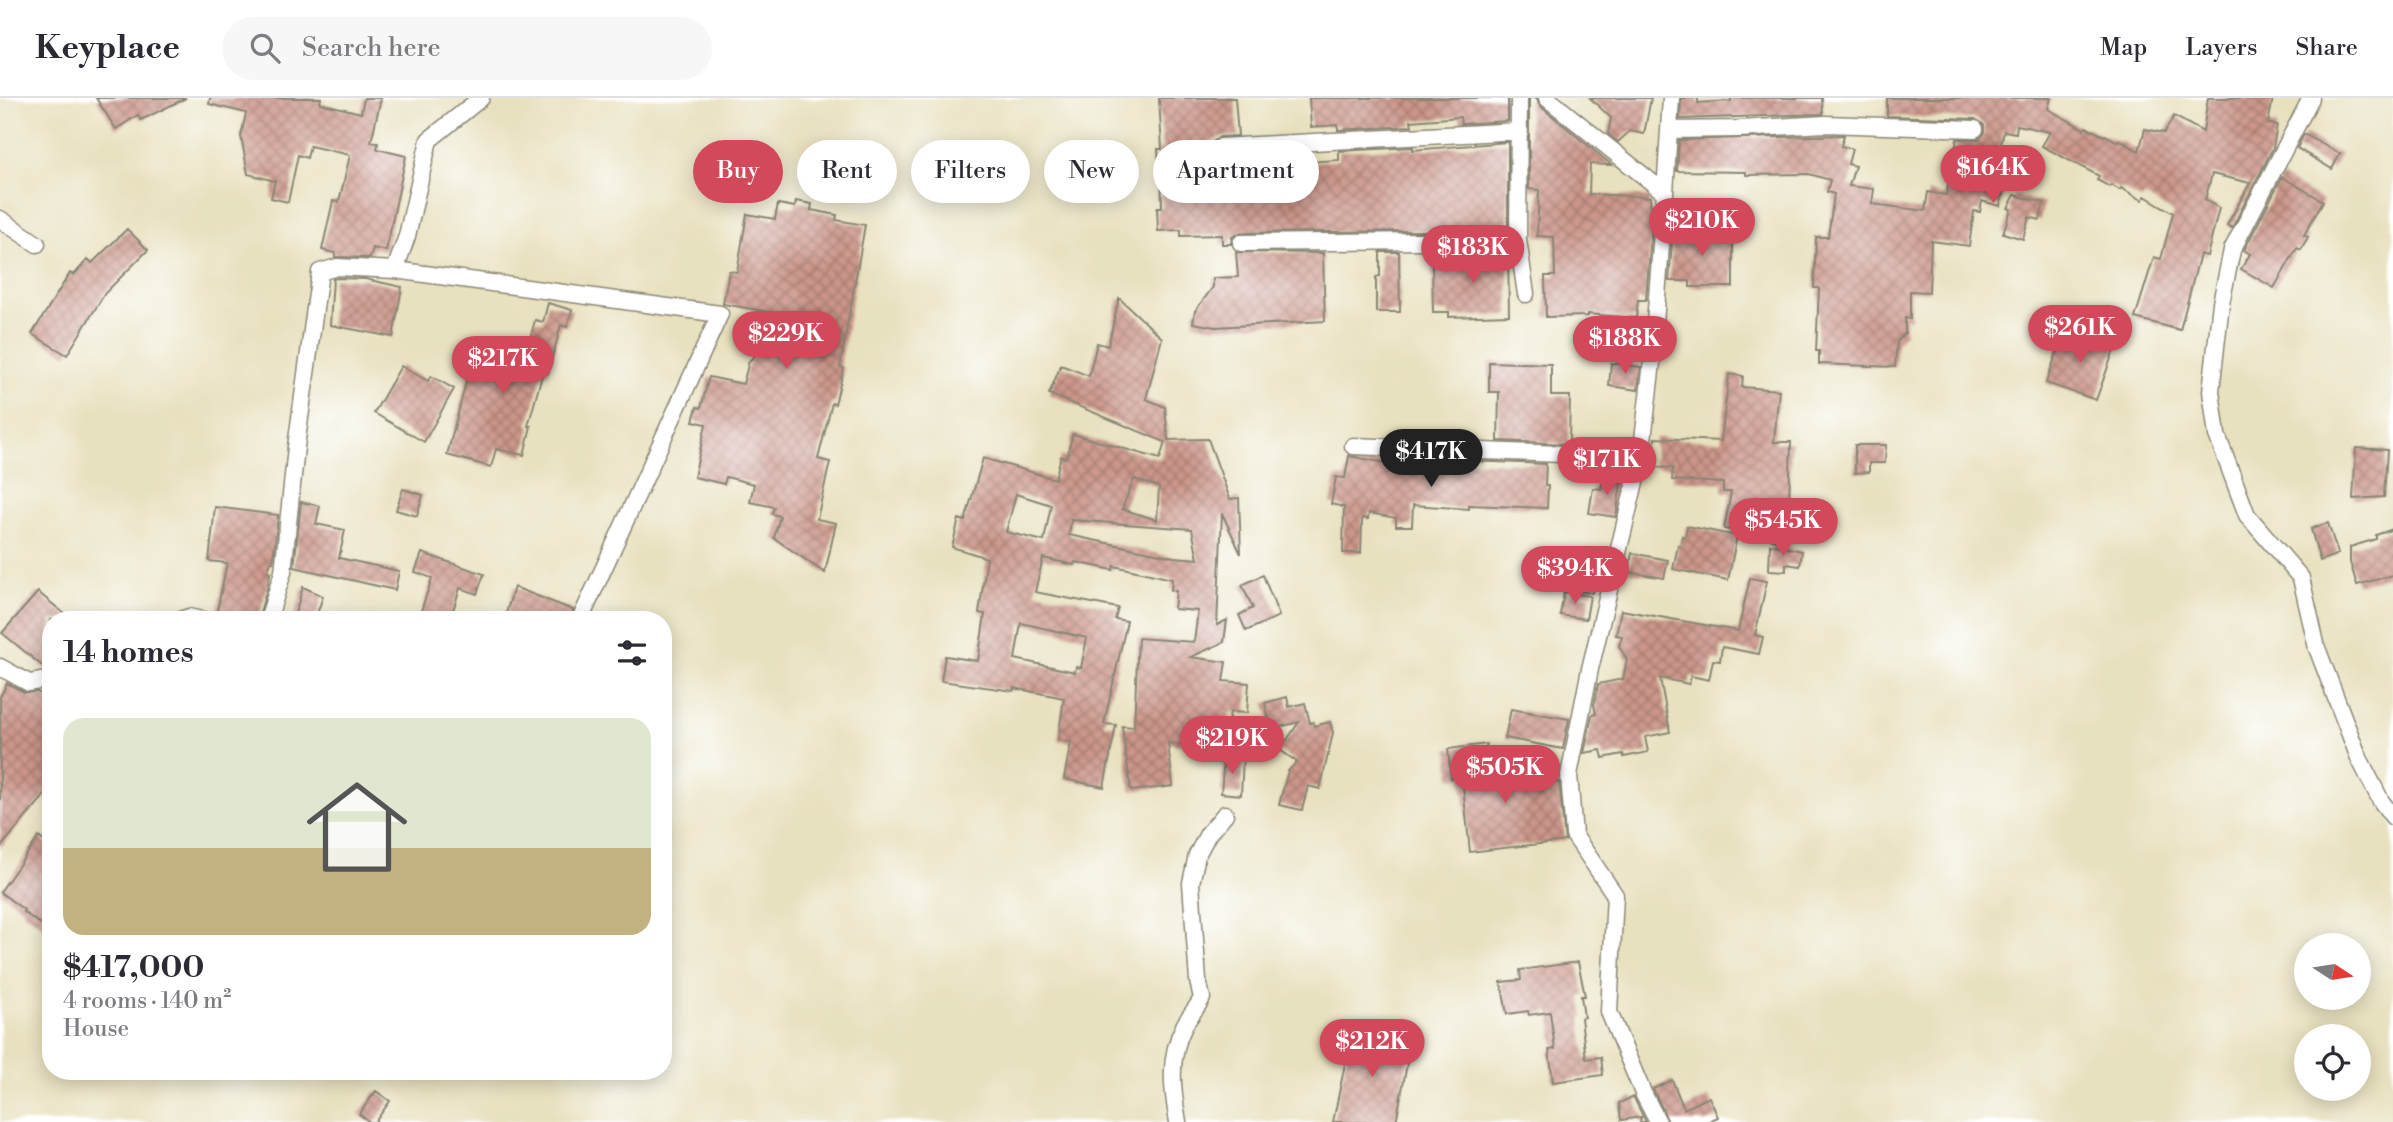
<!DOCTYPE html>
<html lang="en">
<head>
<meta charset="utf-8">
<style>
  body { margin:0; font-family:"Libre Bodoni",serif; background:#f7f7f7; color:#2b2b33; height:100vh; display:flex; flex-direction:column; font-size:26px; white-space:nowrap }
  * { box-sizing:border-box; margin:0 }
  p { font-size:23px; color:#7c7c81 }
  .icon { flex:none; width:38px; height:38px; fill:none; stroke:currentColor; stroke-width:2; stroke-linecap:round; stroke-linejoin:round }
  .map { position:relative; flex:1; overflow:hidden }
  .details { position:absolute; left:42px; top:513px; width:630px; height:469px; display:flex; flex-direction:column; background:#fff; border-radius:28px; box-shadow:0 4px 18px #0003 }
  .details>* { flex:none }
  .banner { position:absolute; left:693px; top:42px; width:665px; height:63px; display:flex; gap:14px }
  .needle { width:46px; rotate:102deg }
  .tools { position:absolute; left:2294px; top:835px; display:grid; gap:14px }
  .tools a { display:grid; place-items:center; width:77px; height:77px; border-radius:50%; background:#fff; box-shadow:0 4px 18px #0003; font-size:35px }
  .price { position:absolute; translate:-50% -60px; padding:0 16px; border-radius:24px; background:#d1495b; color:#fff; font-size:23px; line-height:46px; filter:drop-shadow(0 2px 4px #0008) }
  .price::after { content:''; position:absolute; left:50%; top:42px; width:21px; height:16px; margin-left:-10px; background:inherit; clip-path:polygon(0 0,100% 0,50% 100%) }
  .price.current { background:#222; color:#fff }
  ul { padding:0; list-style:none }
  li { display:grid; align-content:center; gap:14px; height:371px; padding:0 21px }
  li+li { border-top:2px solid #e1e1e2 }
  li span { display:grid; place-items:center; height:217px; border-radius:21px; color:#555 }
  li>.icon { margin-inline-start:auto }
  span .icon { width:126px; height:126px; fill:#fffc; stroke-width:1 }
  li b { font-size:30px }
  h2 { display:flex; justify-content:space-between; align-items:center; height:84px; padding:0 21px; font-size:30px }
  .pill { padding:0 24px; border-radius:32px; background:#fff; box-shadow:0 4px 18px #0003; font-size:24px; line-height:63px }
  .pill.current { background:#d1495b; color:#fff }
  header { display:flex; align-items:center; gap:42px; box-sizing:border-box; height:98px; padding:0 35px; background:#fff; border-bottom:2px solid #e1e1e2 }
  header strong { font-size:33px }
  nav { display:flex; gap:38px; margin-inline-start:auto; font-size:24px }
  .search { width:490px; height:63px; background:#f7f7f7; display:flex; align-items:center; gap:18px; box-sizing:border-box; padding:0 24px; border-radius:38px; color:#7c7c81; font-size:26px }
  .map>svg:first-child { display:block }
</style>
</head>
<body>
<header>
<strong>Keyplace</strong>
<div class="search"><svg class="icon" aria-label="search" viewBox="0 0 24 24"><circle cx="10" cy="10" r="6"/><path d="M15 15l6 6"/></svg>Search here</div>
<nav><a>Map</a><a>Layers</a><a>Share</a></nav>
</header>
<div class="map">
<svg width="2393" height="1024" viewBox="0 0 2393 1024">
  <defs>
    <pattern id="building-cross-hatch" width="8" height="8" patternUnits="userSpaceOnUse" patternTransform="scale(1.75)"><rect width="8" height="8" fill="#cc968a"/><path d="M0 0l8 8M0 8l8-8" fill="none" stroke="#a67b71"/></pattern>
  </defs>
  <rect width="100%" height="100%" fill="#fff"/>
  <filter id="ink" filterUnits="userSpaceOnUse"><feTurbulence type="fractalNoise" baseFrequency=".0143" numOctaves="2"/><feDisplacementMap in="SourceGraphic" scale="14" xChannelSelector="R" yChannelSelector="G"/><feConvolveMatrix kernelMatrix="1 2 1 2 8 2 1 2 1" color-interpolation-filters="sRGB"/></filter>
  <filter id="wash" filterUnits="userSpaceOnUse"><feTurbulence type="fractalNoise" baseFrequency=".00686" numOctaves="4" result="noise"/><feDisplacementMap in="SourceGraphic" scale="28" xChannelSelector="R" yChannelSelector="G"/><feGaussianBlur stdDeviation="1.57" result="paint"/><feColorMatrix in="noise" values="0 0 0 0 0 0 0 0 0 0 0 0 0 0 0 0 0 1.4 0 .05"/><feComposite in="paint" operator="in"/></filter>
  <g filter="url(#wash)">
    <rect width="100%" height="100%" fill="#e8e1bf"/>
    <g id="blocks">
      <!-- building -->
      <path fill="url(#building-cross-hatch)" fill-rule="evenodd" d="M 96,0 L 186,0 L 141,22 L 138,17 L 116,31 Z
        M 210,0 L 321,0 L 320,5 L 361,15 L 364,0 L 381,0 L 371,44 L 378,45 L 377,51 L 406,58 L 386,153 L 373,150 L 370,160 L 335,159 L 335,155 L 322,152 L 333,103 L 339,104 L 350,57 L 310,48 L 307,60 L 298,57 L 288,104 L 271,100 L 275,83 L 248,76 L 241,38 L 246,15 L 209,6 Z
        M 1159,0 L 1235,0 L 1238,38 L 1220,39 L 1211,45 L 1213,55 L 1221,59 L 1302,55 L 1303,64 L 1339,62 L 1339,53 L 1413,49 L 1413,52 L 1508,44 L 1508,132 L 1241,135 L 1232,139 L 1231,146 L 1222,146 L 1222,137 L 1181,138 L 1181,132 L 1158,133 L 1157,110 L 1162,110 L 1161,71 L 1159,71 L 1158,51 L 1162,51 Z
        M 1309,0 L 1508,0 L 1508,23 L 1461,26 L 1460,19 L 1411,23 L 1412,28 L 1338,32 L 1338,27 L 1311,29 Z
        M 1529,0 L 1537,0 L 1540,8 L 1612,67 L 1590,66 L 1589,96 L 1650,99 L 1652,124 L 1646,202 L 1638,202 L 1636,220 L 1588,216 L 1588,218 L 1546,219 L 1545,178 L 1555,178 L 1554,139 L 1537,138 L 1539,92 L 1529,91 Z
        M 1590,0 L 1651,0 L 1644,36 L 1630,33 L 1618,44 L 1608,36 L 1611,20 Z
        M 1681,0 L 1698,0 L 1698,5 L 1731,3 L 1731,0 L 1822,0 L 1823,16 L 1680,21 Z
        M 1887,0 L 2051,0 L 2048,11 L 2084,31 L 2086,29 L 2104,38 L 2105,37 L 2118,44 L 2119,42 L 2139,53 L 2145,31 L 2164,35 L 2174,18 L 2203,34 L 2208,0 L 2273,0 L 2268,26 L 2277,27 L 2273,50 L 2232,130 L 2227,127 L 2250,85 L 2212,76 L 2205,102 L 2219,110 L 2207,158 L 2200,156 L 2180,232 L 2135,220 L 2154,159 L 2161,161 L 2173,115 L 2145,98 L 2142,102 L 2121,90 L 2120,92 L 2111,87 L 2110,89 L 2097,82 L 2099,78 L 2042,48 L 2050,34 L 2017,27 L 2016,35 L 2004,33 L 1992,86 L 2004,89 L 2000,108 L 1982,103 L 1980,114 L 1974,113 L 1969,148 L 1931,143 L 1929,194 L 1910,193 L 1910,221 L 1905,220 L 1905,235 L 1897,244 L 1895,269 L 1819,266 L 1819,253 L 1816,253 L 1819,190 L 1814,190 L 1816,139 L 1828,139 L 1834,96 L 1827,94 L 1830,82 L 1809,76 L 1746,77 L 1746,74 L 1677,73 L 1679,42 L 1844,37 L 1841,48 L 1852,51 L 1848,66 L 1855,68 L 1849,88 L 1874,91 L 1872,106 L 1925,113 L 1928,94 L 1946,97 L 1957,41 L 1979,41 L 1984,36 L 1984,27 L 1975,21 L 1887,18 Z
        M 2304,36 L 2340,56 L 2332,71 L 2297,50 Z
        M 2282,79 L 2323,103 L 2304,137 L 2308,139 L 2301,152 L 2297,150 L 2274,190 L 2241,171 L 2250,156 L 2244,152 Z
        M 2015,97 L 2044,105 L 2040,122 L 2029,119 L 2023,141 L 2003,135 L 2011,111 L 2008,110 Z
        M 796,103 L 812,106 L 811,112 L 837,117 L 836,122 L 865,127 L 840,269 L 844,270 L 835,306 L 832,305 L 818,361 L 830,364 L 817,421 L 836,425 L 825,475 L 774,440 L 780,418 L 772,416 L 774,409 L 750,404 L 754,386 L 726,379 L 724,386 L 694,379 L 706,326 L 693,323 L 697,309 L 701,310 L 709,279 L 743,286 L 749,263 L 797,219 L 723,206 L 729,173 L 737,174 L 747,116 L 775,121 L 778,106 L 795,109 Z
        M 127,131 L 148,152 L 105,195 L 67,257 L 32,236 L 70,175 L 74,177 L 88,161 L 92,165 Z
        M 1673,131 L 1698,131 L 1698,135 L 1733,134 L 1733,189 L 1690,189 L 1690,183 L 1669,183 Z
        M 1456,153 L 1508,153 L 1509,217 L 1449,219 L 1449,214 L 1433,214 L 1432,166 L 1456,166 Z
        M 1236,154 L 1323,155 L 1325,223 L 1215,229 L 1193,225 L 1195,213 L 1213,189 L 1213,180 L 1238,179 Z
        M 1380,154 L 1399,154 L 1400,214 L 1376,214 L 1376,179 L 1380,178 Z
        M 338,180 L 365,181 L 402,189 L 393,239 L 330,227 L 333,181 Z
        M 1119,200 L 1162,240 L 1146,301 L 1165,309 L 1168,342 L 1208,341 L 1230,401 L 1239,400 L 1241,456 L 1222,415 L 1217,527 L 1227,522 L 1224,544 L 1191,559 L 1226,564 L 1223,583 L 1249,585 L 1247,615 L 1230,614 L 1224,654 L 1168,645 L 1173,688 L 1131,693 L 1122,628 L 1134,629 L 1138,540 L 1194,544 L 1198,513 L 1174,511 L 1176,493 L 1171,492 L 1172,481 L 1114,468 L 1113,472 L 1075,464 L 1074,467 L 1043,460 L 1035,494 L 1118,510 L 1115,521 L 1127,523 L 1104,626 L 1116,627 L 1104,689 L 1064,681 L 1071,644 L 1058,642 L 1064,600 L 1014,590 L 1013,593 L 941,583 L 945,558 L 978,563 L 985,516 L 979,515 L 987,460 L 952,449 L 959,421 L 965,423 L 983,360 L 1055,381 L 1061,358 L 1066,360 L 1073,336 L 1160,361 L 1165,344 L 1049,296 L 1061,267 L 1089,278 L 1097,245 L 1108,248 ZM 1134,381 L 1159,389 L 1157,422 L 1122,411 ZM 1016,396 L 1051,407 L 1044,443 L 1006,434 ZM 1071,422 L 1192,431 L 1198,461 L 1174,459 L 1069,437 ZM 1021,525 L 1087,540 L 1081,570 L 1076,569 L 1075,574 L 1015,561 Z
        M 548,205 L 572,212 L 567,229 L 561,227 L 548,275 L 543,274 L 528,328 L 531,328 L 524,357 L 496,351 L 491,369 L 447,357 L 470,269 L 456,263 L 460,249 L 474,253 L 473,257 L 522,272 L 535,222 L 543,224 Z
        M 2065,232 L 2115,249 L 2096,302 L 2046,285 Z
        M 1489,264 L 1551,266 L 1551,298 L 1570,298 L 1569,346 L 1498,343 L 1499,294 L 1489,294 Z
        M 1611,265 L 1641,269 L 1638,292 L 1609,288 Z
        M 401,268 L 428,283 L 431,278 L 454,291 L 424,344 L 374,315 Z
        M 1729,276 L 1743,278 L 1742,289 L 1779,292 L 1774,344 L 1791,344 L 1789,406 L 1784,443 L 1724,431 L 1731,394 L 1723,394 L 1723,385 L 1672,382 L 1673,370 L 1654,369 L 1655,340 L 1721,343 Z
        M 1855,347 L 1886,347 L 1885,365 L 1869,365 L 1869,374 L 1855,375 Z
        M 2356,350 L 2387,352 L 2384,399 L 2353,401 Z
        M 1349,358 L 1391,366 L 1391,360 L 1546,366 L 1545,388 L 1548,388 L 1547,410 L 1469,407 L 1469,411 L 1413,407 L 1412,428 L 1396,428 L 1396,420 L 1369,415 L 1368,421 L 1362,420 L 1361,455 L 1343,455 L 1344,409 L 1331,406 L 1336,379 L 1345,380 Z
        M 1604,376 L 1622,379 L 1616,419 L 1589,415 L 1593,390 L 1601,391 Z
        M 403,391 L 423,397 L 417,418 L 396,412 Z
        M 301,404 L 320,408 L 316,426 L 345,432 L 339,460 L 399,473 L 395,492 L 294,469 Z
        M 215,409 L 278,417 L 273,464 L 271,464 L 267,474 L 270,475 L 267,490 L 258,522 L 235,522 L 236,516 L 217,513 L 227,465 L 209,463 Z
        M 2328,425 L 2338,456 L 2320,463 L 2311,431 Z
        M 1687,428 L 1737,438 L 1728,482 L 1673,471 L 1678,447 L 1680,448 L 1682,438 L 1685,439 Z
        M 2393,431 L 2393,477 L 2357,487 L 2350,464 L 2350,449 L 2376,441 L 2376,437 Z
        M 1770,446 L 1802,453 L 1800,468 L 1786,466 L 1786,473 L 1769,472 Z
        M 422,455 L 484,476 L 477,496 L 460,490 L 450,522 L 418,522 L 432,480 L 415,474 Z
        M 1632,455 L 1668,462 L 1664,480 L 1629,474 Z
        M 1580,474 L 1596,477 L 1592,495 L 1577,493 Z
        M 1263,477 L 1279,518 L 1246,533 L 1239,517 L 1253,510 L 1242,487 Z
        M 1750,480 L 1767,483 L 1755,537 L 1763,539 L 1759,556 L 1722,549 L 1720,563 L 1713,562 L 1709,582 L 1691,578 L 1689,586 L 1660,580 L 1670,634 L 1645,639 L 1648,654 L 1624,659 L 1623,656 L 1603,660 L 1601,652 L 1584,655 L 1592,617 L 1596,616 L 1594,607 L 1598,586 L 1623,581 L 1627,562 L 1619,548 L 1622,538 L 1616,537 L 1621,512 L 1738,533 Z
        M 303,489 L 323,498 L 315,522 L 293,522 Z
        M 514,489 L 573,512 L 570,522 L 504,522 Z
        M 38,494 L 72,522 L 51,522 L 51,571 L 46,571 L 2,535 Z
        M 1564,494 L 1590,498 L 1586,521 L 1560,517 Z
        M 7,585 L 24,594 L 37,594 L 51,600 L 51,690 L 0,750 L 0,599 Z
        M 1287,599 L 1289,609 L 1305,605 L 1310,625 L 1313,624 L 1314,628 L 1330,624 L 1333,635 L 1320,691 L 1308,688 L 1302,712 L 1279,707 L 1288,673 L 1297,664 L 1280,652 L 1299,624 L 1271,631 L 1265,605 Z
        M 1511,611 L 1569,621 L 1563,651 L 1505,640 Z
        M 1486,646 L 1490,682 L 1531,677 L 1532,687 L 1559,684 L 1565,743 L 1470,754 L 1462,679 L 1451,680 L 1448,651 Z
        M 1224,660 L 1243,661 L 1241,697 L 1221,695 Z
        M 39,739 L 51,749 L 51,833 L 23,814 L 24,812 L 0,794 Z
        M 1578,864 L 1585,898 L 1581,898 L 1584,919 L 1581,920 L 1586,961 L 1601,959 L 1603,977 L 1553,984 L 1549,952 L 1555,951 L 1550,914 L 1529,917 L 1528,913 L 1507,916 L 1501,884 L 1521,882 L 1520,872 Z
        M 1352,932 L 1411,945 L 1396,1024 L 1333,1024 Z
        M 1672,982 L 1684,1011 L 1709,999 L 1718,1019 L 1707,1024 L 1668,1024 L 1653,991 Z
        M 376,993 L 390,1003 L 375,1024 L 370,1024 L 359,1016 Z
        M 1633,999 L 1634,1000 L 1646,1024 L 1640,1024 L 1641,1019 L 1621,1022 L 1619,1005 Z"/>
    </g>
  </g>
  <g filter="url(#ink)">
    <use href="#blocks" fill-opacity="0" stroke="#8a8675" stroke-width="2"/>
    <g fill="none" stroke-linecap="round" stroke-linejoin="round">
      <!-- minor casing -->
      <g stroke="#8a8675" stroke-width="19">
        <path id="minor" d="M 1519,0 L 1518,142 L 1526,196
          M 1547,0 L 1665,95 L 1652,264 L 1641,359 L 1590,571 L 1569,677 L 1574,737 L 1615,797 L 1609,914 L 1643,995 L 1658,1024
          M 2311,0 L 2232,152 L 2221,205 L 2211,293 L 2217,337 L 2247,417 L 2301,480 L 2317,550 L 2339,608 L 2359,660 L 2381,703 L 2393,719
          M 1669,32 L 1671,0
          M 1221,49 L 1520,33
          M 1665,95 L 1669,32 L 1739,31 L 1825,26 L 1975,31
          M 0,121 L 37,146
          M 1241,145 L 1518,142
          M 395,172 L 720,216 L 580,522
          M 1353,348 L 1641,359
          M 180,522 L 189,519 L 203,522
          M 268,522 L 283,474 L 296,349 L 320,174 L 337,169 L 395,172 L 407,138 L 429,42 L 481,0
          M 0,569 L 29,585 L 51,581
          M 1178,1024 C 1172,990 1168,960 1184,928 C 1189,918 1197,910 1202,900 L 1198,883 L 1191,785 L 1197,757 L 1208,736 L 1225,716"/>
      </g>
      <!-- minor -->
      <use href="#minor" stroke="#fff" stroke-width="16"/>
    </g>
  </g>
</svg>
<div class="tools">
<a><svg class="needle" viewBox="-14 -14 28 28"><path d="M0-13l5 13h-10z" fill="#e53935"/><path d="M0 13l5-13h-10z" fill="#7c7c81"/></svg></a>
<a><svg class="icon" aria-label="locate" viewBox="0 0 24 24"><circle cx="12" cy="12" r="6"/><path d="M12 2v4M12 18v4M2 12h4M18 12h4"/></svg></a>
</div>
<b class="price" style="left:1993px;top:107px">$164K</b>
<b class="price" style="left:1702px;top:160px">$210K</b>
<b class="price" style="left:1473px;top:187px">$183K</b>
<b class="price" style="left:2080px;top:267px">$261K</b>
<b class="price" style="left:786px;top:273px">$229K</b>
<b class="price" style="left:1625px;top:278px">$188K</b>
<b class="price" style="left:503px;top:298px">$217K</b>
<b class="price current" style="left:1431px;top:391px">$417K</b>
<b class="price" style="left:1607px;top:399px">$171K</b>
<b class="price" style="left:1783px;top:460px">$545K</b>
<b class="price" style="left:1575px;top:508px">$394K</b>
<b class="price" style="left:1232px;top:678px">$219K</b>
<b class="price" style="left:1505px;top:707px">$505K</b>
<b class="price" style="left:1372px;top:981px">$212K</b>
<div class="banner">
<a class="pill current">Buy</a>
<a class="pill">Rent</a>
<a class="pill">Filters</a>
<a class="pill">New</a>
<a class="pill">Apartment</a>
</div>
<section class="details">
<h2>14 homes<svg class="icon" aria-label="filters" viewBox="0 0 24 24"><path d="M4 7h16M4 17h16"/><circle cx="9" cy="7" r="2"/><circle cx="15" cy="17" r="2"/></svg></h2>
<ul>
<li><span style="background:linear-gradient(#dfe7d0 60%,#c2b280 0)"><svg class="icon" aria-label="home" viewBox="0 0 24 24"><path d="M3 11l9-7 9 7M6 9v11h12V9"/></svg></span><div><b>$417,000</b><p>4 rooms · 140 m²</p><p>House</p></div></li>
</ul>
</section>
</div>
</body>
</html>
